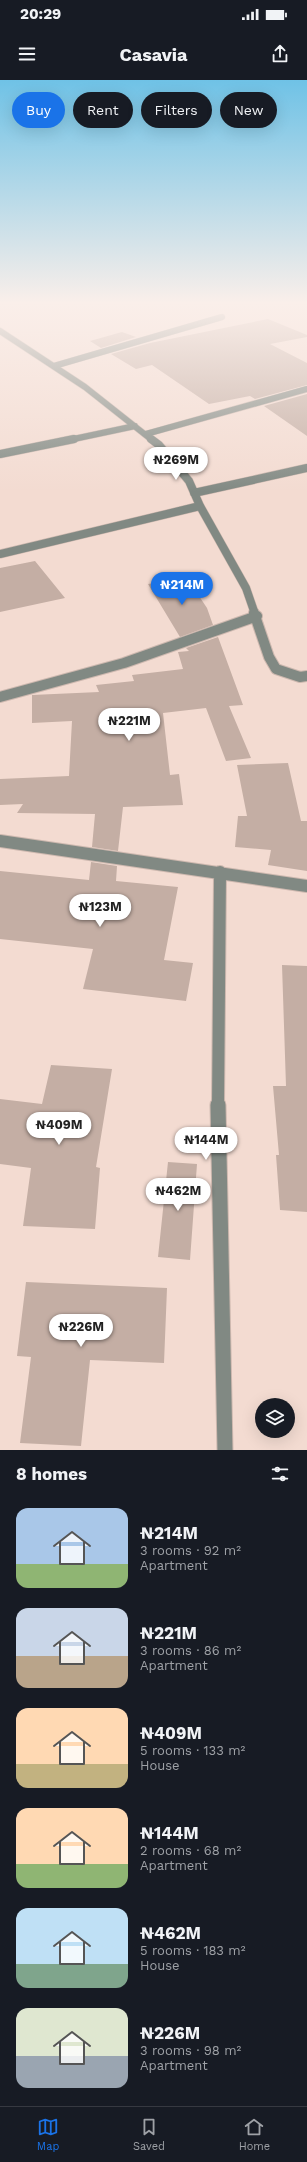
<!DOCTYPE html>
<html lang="en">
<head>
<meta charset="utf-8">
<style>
  body { margin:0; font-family:"Work Sans",sans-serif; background:#242831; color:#f1f3f6; height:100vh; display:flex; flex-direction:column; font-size:15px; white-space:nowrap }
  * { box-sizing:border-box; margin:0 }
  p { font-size:13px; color:#9ea1a6 }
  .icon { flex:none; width:22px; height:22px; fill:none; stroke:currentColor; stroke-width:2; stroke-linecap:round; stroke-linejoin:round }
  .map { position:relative; height:1370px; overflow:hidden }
  .panel { display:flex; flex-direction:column; background:#171b24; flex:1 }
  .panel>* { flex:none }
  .banner { position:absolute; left:12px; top:12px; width:283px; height:36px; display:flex; gap:8px }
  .tools { position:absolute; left:255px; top:1318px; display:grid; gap:8px }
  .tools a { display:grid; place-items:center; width:40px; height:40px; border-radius:50%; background:#171b24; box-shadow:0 4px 16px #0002; font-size:20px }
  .price { position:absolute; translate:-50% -34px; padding:0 9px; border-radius:14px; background:#fff; color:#222; font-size:13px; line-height:26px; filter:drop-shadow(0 1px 2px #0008) }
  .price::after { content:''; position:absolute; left:50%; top:24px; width:12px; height:9px; margin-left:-6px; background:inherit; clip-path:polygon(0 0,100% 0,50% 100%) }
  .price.on { background:#1a73e8; color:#fff }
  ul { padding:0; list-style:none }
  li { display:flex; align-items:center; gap:12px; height:100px; padding:0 16px }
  li span { display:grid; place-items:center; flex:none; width:112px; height:80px; border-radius:12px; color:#555 }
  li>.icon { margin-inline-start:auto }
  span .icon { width:48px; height:48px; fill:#fffc; stroke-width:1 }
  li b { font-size:17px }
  h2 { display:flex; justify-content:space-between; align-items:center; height:48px; padding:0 16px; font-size:17px }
  .pill { padding:0 14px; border-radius:18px; background:#171b24; box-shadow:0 4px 16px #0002; font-size:14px; line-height:36px }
  .pill.on { background:#1a73e8; color:#fff }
  .status { display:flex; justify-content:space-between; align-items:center; height:28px; padding:0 20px; background:#171b24; direction:ltr }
  .status svg { height:11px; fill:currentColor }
  header { display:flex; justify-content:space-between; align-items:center; height:52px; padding:0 16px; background:#171b24; font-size:18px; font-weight:700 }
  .dock { display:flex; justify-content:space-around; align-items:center; height:56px; border-top:1px solid #363941; background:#171b24; font-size:11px; color:#9ea1a6 }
  .dock a { display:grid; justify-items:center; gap:2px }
  .dock .on { color:#1a73e8 }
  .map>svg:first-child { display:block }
</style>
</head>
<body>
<div class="status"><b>20:29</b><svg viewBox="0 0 49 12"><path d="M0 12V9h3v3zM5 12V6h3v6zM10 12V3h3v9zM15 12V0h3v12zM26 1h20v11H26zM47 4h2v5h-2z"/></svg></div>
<header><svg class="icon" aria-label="menu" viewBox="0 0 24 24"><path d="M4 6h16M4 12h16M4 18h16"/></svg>Casavia<svg class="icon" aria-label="share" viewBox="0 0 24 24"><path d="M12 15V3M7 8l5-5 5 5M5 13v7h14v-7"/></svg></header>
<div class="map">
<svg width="307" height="1370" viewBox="0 0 307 1370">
  <rect width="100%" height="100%" fill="#f3dbd1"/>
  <!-- building -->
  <path fill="#c4aea4" d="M 268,239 L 307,255 L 307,257 L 270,264 L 307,283 L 307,305 L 255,319 L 250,316 L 209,324 L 152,285 L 136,289 L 111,274 L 150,263 Z
    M 122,252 L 136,257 L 101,268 L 90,261 Z
    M 307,314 L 307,356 L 264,326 Z
    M 35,481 L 65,518 L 0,532 L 0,488 Z
    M 187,498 L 207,528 L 213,545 L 180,557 L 148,504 Z
    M 218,557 L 243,625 L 229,626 L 251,678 L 226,681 L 206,628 L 163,633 L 170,695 L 179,694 L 183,725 L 123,727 L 118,771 L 92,767 L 95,734 L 17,733 L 23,724 L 0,725 L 0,699 L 69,696 L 72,641 L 32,643 L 32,615 L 99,612 L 96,605 L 134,601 L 132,595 L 183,589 L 178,572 L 189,571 L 186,568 Z
    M 288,683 L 301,741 L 307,741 L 307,791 L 268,785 L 271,770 L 235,767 L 238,736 L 247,736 L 237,685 Z
    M 91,782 L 117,786 L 116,801 L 178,807 L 164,880 L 193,883 L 186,921 L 83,909 L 93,869 L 0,859 L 0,791 L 89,800 Z
    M 282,885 L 307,886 L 307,1132 L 280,1130 L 276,1075 L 279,1075 L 273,1006 L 286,1006 Z
    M 51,985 L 112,989 L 96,1087 L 100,1088 L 95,1149 L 23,1146 L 31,1088 L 0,1084 L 0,1019 L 42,1024 Z
    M 168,1082 L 197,1084 L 190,1180 L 158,1177 Z
    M 26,1202 L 167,1208 L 164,1283 L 90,1280 L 81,1366 L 20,1363 L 31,1277 L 17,1276 Z"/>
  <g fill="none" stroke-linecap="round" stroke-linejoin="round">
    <!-- street-far4 casing -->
    <g stroke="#cdb8af" stroke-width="7">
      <path id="street-far4" d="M 0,251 L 85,307 L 152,360
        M 54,286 L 222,237
        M 146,354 L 307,309
        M 69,360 L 135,346"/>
    </g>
    <!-- street-far3 casing -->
    <g stroke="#cdb8af" stroke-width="9">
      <path id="street-far3" d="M 151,359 L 159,365 L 189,401 L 200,426 L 246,508 L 255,534
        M 0,374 L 74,359
        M 194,413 L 307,388
        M 0,474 L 200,426"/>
    </g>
    <!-- street-far2 casing -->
    <g stroke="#cdb8af" stroke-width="12">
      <path id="street-far2" d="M 254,533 L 269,577 L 276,589 L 300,597 L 307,596
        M 0,617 L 124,583 L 257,536"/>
    </g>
    <!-- street-far1 casing -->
    <g stroke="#cdb8af" stroke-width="14">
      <path id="street-far1" d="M 0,761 L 307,806
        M 218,1026 L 220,792"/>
    </g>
    <!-- street casing -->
    <g stroke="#cdb8af" stroke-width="17">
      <path id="street" d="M 218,1025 L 225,1370"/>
    </g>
    <!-- street-far4 -->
    <use href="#street-far4" stroke="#818983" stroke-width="6"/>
    <!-- street-far3 -->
    <use href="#street-far3" stroke="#818983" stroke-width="8"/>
    <!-- street-far2 -->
    <use href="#street-far2" stroke="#818983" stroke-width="10"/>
    <!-- street-far1 -->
    <use href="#street-far1" stroke="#818983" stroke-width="12"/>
    <!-- street -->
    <use href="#street" stroke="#818983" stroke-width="15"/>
  </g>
  <!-- sky -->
  <linearGradient id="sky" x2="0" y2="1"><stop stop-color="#6fc2e6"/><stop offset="0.54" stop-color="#faefea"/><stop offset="1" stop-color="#faefea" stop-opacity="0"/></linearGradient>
  <rect width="307" height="412" fill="url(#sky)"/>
</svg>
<div class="tools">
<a><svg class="icon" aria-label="layers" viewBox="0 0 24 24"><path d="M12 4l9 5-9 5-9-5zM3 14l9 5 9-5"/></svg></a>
</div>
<b class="price" style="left:176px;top:401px">₦269M</b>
<b class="price on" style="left:182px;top:526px">₦214M</b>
<b class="price" style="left:129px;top:662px">₦221M</b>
<b class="price" style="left:100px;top:848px">₦123M</b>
<b class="price" style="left:59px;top:1066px">₦409M</b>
<b class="price" style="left:206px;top:1081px">₦144M</b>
<b class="price" style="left:178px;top:1132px">₦462M</b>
<b class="price" style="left:81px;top:1268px">₦226M</b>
<div class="banner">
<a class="pill on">Buy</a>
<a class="pill">Rent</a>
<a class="pill">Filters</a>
<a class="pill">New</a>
</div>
</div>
<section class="panel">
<h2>8 homes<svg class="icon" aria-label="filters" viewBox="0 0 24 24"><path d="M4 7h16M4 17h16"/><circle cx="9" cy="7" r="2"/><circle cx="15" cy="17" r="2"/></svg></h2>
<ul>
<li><span style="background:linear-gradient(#a9c7e8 70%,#8fb573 0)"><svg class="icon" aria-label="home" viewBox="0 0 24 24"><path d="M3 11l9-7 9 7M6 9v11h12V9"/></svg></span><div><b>₦214M</b><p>3 rooms · 92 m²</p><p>Apartment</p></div></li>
<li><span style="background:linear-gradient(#c9d6e8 60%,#b9a48a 0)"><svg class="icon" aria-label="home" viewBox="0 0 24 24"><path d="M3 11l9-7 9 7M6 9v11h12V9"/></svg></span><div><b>₦221M</b><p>3 rooms · 86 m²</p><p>Apartment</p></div></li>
<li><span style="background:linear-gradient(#ffd9b3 70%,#c2b280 0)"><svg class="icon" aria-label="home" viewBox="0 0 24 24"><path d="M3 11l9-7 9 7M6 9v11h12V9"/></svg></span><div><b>₦409M</b><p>5 rooms · 133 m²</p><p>House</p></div></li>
<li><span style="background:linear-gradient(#ffd9b3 70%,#8fb573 0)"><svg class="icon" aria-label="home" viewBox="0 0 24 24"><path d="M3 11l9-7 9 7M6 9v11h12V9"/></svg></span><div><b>₦144M</b><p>2 rooms · 68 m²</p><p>Apartment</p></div></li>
<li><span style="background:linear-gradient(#bfe0f5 70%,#7fa58c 0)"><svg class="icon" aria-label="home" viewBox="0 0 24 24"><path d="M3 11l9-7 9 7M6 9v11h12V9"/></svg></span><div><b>₦462M</b><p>5 rooms · 183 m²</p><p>House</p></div></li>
<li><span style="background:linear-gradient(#dfe7d0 60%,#9aa5b1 0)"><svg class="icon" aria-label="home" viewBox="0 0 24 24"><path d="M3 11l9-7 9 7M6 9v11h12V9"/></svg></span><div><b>₦226M</b><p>3 rooms · 98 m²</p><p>Apartment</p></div></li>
</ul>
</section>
<nav class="dock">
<a class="on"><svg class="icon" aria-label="map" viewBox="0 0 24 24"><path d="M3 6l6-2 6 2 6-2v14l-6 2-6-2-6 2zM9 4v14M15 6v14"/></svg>Map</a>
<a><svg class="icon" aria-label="saved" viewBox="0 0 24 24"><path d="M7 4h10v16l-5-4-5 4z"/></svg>Saved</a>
<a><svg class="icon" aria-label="home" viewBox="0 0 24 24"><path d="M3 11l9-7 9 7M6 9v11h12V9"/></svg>Home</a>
</nav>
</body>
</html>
